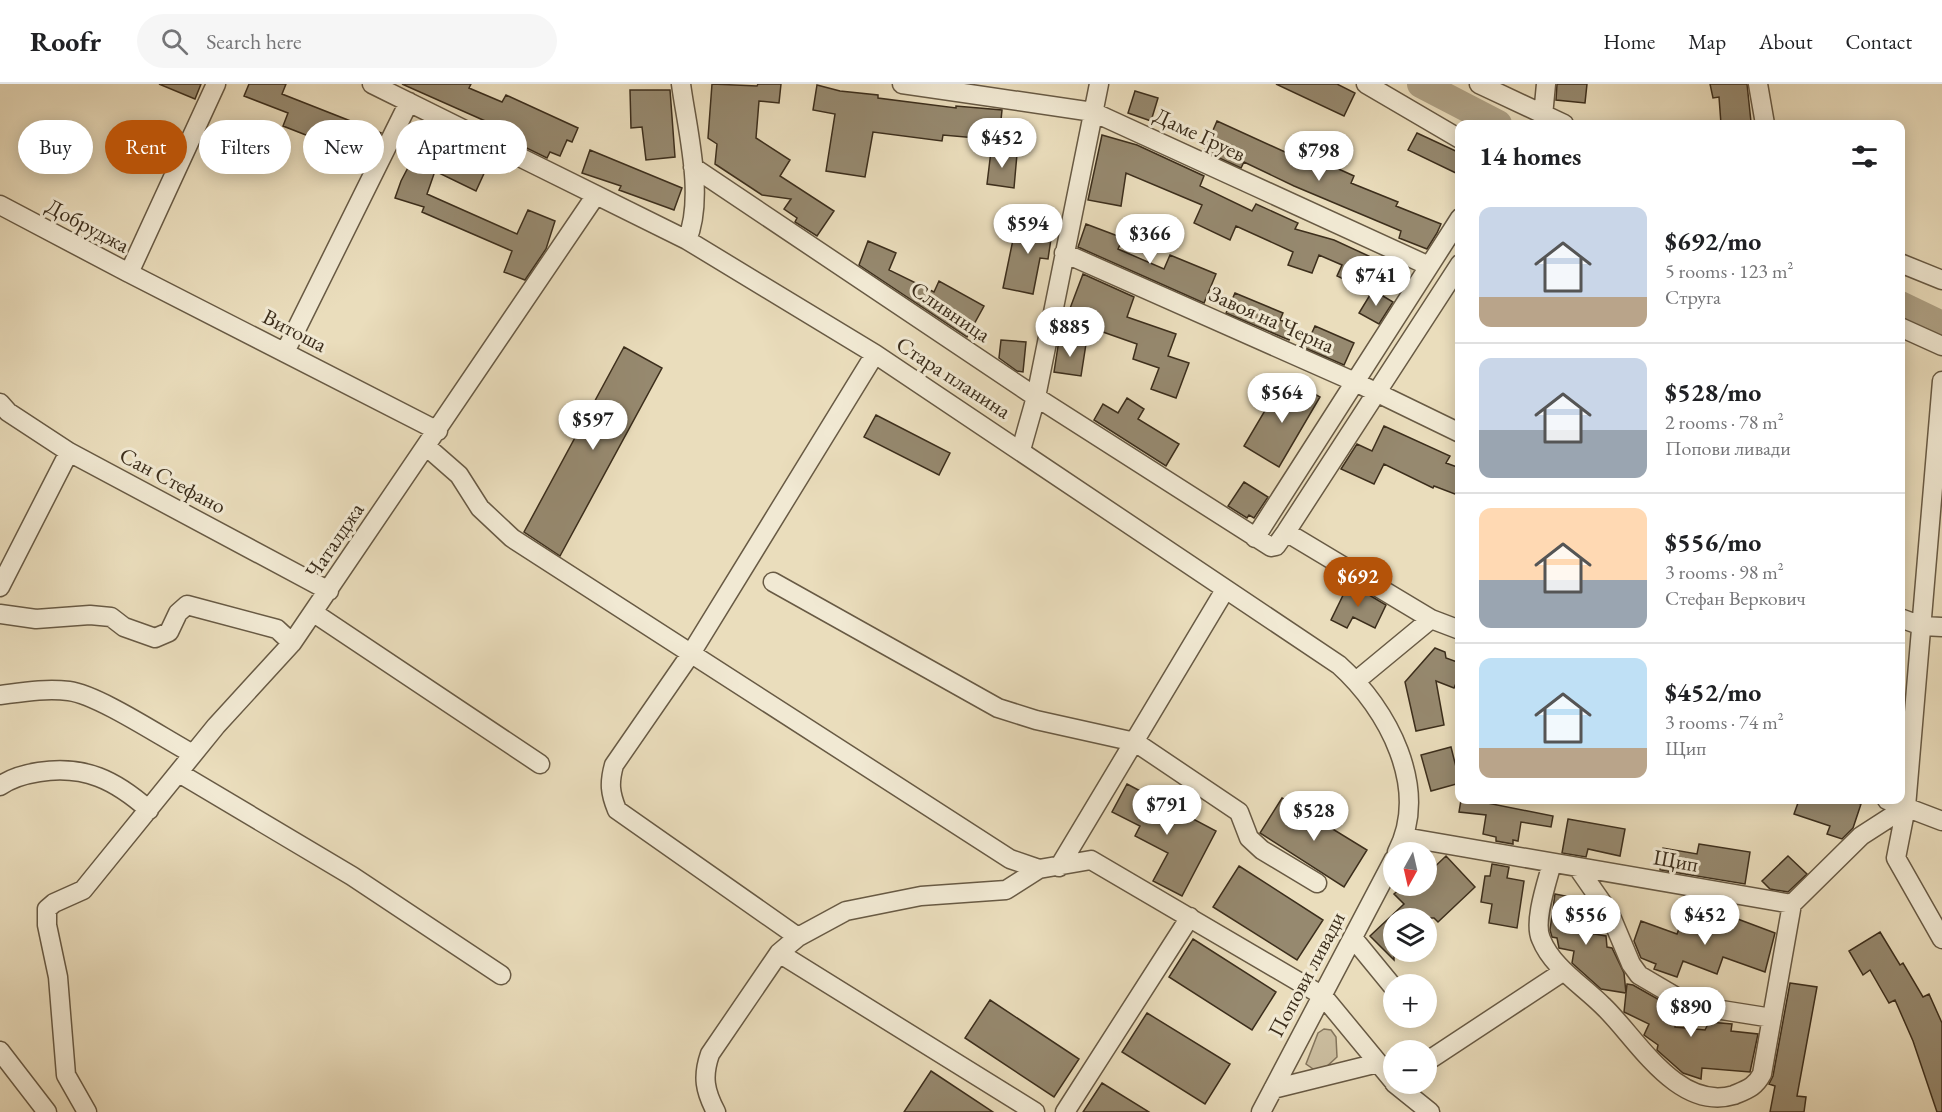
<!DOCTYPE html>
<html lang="en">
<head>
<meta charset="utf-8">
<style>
  body { margin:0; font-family:"EB Garamond",serif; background:#f6f6f6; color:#202124; height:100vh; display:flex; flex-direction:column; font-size:22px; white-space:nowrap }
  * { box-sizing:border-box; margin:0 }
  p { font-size:20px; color:#757577 }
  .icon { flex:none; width:33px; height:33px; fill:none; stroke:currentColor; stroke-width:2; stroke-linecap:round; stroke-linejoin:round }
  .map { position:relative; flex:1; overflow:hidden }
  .sheet { position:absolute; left:1455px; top:36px; width:450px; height:684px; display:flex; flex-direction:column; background:#fff; border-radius:12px; box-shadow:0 3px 15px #0003 }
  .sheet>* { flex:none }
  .guide { position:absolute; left:18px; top:36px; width:570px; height:54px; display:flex; gap:12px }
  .needle { width:39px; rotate:188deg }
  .fabs { position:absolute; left:1383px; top:758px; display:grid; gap:12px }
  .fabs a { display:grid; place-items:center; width:54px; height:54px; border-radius:50%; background:#fff; box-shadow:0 3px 15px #0003; font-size:30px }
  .price { position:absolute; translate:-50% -51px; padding:0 14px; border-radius:21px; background:#fff; color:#222; font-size:20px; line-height:39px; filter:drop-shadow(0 2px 3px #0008) }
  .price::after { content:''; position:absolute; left:50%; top:36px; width:18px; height:14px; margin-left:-9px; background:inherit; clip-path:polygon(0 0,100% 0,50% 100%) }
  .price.active { background:#b45309; color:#fff }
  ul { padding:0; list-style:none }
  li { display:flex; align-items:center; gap:18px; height:150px; padding:0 24px }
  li+li { border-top:2px solid #e0e0e0 }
  li span { display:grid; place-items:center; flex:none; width:168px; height:120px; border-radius:12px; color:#555 }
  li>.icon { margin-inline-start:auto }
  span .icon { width:72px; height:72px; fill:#fffc; stroke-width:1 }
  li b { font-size:26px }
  h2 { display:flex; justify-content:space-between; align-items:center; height:72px; padding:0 24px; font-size:26px }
  .chip { padding:0 21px; border-radius:27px; background:#fff; box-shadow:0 3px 15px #0003; font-size:21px; line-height:54px }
  .chip.active { background:#b45309; color:#fff }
  header { display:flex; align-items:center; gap:36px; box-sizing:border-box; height:84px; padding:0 30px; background:#fff; border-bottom:2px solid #e0e0e0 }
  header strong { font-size:28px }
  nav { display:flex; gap:33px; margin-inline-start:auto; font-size:21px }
  .search { width:420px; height:54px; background:#f6f6f6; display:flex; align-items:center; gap:15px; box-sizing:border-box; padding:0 21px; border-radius:33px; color:#757577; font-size:22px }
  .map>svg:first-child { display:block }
</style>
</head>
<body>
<header>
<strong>Roofr</strong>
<div class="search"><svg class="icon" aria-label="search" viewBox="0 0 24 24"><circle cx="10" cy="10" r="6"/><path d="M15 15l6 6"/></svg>Search here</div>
<nav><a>Home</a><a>Map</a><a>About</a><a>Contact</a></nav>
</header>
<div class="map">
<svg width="1942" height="1028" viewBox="0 0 1942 1028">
  <rect width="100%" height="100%" fill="#eaddbc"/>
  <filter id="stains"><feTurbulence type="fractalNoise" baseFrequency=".00333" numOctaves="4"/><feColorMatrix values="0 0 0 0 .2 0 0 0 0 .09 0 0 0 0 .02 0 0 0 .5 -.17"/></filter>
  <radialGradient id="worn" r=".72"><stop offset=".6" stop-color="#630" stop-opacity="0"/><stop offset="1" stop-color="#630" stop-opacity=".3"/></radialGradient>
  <!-- green -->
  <path fill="#ccbfa1" stroke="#84765e" stroke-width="1.5" d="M 1324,945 L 1331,946 L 1336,953 L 1337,973 L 1325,984 L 1316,987 L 1306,980 L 1318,949 Z"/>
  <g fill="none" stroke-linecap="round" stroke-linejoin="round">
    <!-- river -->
    <path stroke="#afa286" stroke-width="28" d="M 1421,0 L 1498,40
      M 1900,221 L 1942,241"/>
  </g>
  <!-- building -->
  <path fill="#96896f" stroke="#3c2e1c" stroke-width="1.5" d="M 159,0 L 201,0 L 195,15 Z
    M 249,0 L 286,0 L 282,10 L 381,49 L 363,85 L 307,64 L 311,53 L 283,42 L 288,29 L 244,12 Z
    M 402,0 L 471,0 L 469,4 L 502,18 L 506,11 L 578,44 L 572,58 L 567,56 L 560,72 L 550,68 L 547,74 L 490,46 L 492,40 Z
    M 712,0 L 757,2 L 758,0 L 781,0 L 779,19 L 759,17 L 756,54 L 790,76 L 780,92 L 834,127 L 817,152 L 795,138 L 797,134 L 784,125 L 791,115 L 762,111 L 715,80 L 717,60 L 708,54 Z
    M 1276,0 L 1337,0 L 1355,9 L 1344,32 Z
    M 1557,0 L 1587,0 L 1585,19 L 1556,16 Z
    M 1710,0 L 1747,0 L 1751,38 L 1721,40 L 1719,13 L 1713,14 Z
    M 817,1 L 840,7 L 878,11 L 878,14 L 956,24 L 956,22 L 1002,26 L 999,56 L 943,51 L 942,57 L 873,48 L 865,93 L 826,87 L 835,30 L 813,26 Z
    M 630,6 L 670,6 L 675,73 L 646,76 L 642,43 L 631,44 Z
    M 1135,7 L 1158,14 L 1151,37 L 1128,29 Z
    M 1217,37 L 1285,68 L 1288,62 L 1354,92 L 1351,99 L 1398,118 L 1396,122 L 1441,140 L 1437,149 L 1427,165 L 1399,154 L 1401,147 L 1294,102 L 1244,78 L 1241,84 L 1204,67 Z
    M 1417,49 L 1460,69 L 1460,91 L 1408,66 Z
    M 425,51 L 446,62 L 445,65 L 486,85 L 476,107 L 435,87 L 427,110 L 517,150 L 528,126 L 555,137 L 546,165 L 525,196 L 504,188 L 512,167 L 422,128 L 424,123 L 395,114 L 401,97 Z
    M 1102,51 L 1137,61 L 1204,92 L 1200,102 L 1252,127 L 1256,120 L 1298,139 L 1295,145 L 1334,156 L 1373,174 L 1360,203 L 1337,192 L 1342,181 L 1319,171 L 1312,189 L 1288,181 L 1293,168 L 1236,142 L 1230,156 L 1194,139 L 1202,121 L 1126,89 L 1121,122 L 1088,116 Z
    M 590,66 L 682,104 L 674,126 L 619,106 L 621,102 L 582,89 Z
    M 991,67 L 1017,70 L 1014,104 L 987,100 Z
    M 1030,132 L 1054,135 L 1048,175 L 1040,174 L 1033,210 L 1003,204 L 1015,146 L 1028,148 Z
    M 1086,140 L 1123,154 L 1118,165 L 1164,185 L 1170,171 L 1216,190 L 1204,219 L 1078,163 Z
    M 868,157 L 896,169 L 889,186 L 934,208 L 939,197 L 984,222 L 967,253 L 859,181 Z
    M 1083,190 L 1134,213 L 1127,233 L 1176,250 L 1168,272 L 1189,279 L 1176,314 L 1151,305 L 1159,284 L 1133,275 L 1137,260 L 1066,235 Z
    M 1373,206 L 1393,218 L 1379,240 L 1359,229 Z
    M 1235,209 L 1283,229 L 1280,236 L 1294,241 L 1289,256 L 1226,229 Z
    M 1315,242 L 1354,259 L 1344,281 L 1305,264 Z
    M 1001,256 L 1026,258 L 1023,288 L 1017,287 L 999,274 Z
    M 1059,256 L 1086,260 L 1081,292 L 1054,288 Z
    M 624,263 L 662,284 L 560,472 L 524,448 Z
    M 1292,297 L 1320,313 L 1279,383 L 1244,362 L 1270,318 L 1277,322 Z
    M 1127,314 L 1144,325 L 1138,335 L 1179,360 L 1166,382 L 1094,336 L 1103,320 L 1118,329 Z
    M 876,331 L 950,369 L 939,391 L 864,353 Z
    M 1384,342 L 1450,372 L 1446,379 L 1460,384 L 1460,412 L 1434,402 L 1433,404 L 1384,380 L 1374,400 L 1341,385 L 1357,360 L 1372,367 Z
    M 1244,398 L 1268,413 L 1254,434 L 1249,431 L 1247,434 L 1228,422 Z
    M 1349,499 L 1386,521 L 1375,544 L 1353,533 L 1347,544 L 1331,536 Z
    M 1435,564 L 1445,568 L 1446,574 L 1460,579 L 1460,590 L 1454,604 L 1436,597 L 1444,641 L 1416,647 L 1405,598 Z
    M 1451,663 L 1460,699 L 1431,707 L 1421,671 Z
    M 1127,700 L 1216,747 L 1182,812 L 1153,797 L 1168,769 L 1135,752 L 1140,742 L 1112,728 Z
    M 1282,714 L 1367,766 L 1344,803 L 1260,749 Z
    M 1461,716 L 1488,716 L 1487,719 L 1553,732 L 1551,743 L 1521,738 L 1518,757 L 1513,756 L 1513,760 L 1496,757 L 1496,753 L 1483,750 L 1486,731 L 1459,728 Z
    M 1799,716 L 1848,716 L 1861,720 L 1853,744 L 1842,755 L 1827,750 L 1830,742 L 1794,730 Z
    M 1568,735 L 1625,745 L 1620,772 L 1588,765 L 1586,773 L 1562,769 Z
    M 1699,760 L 1750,768 L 1745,800 L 1660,786 L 1663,764 L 1697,770 Z
    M 1446,772 L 1475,803 L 1438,838 L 1434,834 L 1394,834 L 1394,876 L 1370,852 L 1404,820 L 1394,810 L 1404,801 L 1426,801 L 1426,791 Z
    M 1788,772 L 1807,790 L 1788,808 L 1770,805 L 1762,797 Z
    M 1492,780 L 1509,783 L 1507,794 L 1524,797 L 1517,844 L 1489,839 L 1492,820 L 1481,818 L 1485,792 L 1490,792 Z
    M 1239,782 L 1323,836 L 1297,876 L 1213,823 Z
    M 1555,810 L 1576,814 L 1574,830 L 1592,828 L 1588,849 L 1606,852 L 1607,863 L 1612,864 L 1624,889 L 1626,909 L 1601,905 L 1572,879 L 1574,867 L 1559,864 L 1557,854 L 1552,853 L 1550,846 Z
    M 1727,831 L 1775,849 L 1765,888 L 1723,873 L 1717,890 L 1683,877 L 1677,893 L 1654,885 L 1656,880 L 1641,874 L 1634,857 L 1641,837 L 1677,850 L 1683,834 L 1721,848 Z
    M 1880,848 L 1900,881 L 1903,879 L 1923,913 L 1929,910 L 1942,939 L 1942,1028 L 1937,1028 L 1913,957 L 1895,916 L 1889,919 L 1870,886 L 1863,891 L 1849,867 Z
    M 1193,855 L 1276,908 L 1252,946 L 1169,893 Z
    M 1790,899 L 1817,903 L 1797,1012 L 1806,1013 L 1804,1028 L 1770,1028 L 1775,1002 L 1769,1000 L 1773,992 Z
    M 1627,900 L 1633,901 L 1677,926 L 1675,943 L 1705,946 L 1709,938 L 1732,940 L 1731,947 L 1758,950 L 1750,988 L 1702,984 L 1701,995 L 1683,989 L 1657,966 L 1658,961 L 1644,951 L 1649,940 L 1624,928 Z
    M 990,916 L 1079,975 L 1054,1013 L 965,954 Z
    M 1147,929 L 1230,980 L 1205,1020 L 1122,968 Z
    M 931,987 L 993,1028 L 904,1028 Z
    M 1102,999 L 1149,1028 L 1083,1028 Z"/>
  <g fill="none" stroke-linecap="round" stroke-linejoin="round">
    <!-- minor casing -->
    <g stroke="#685a44" stroke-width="21">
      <path id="minor" d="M 372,0 L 687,156 L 875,270 L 1339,581 C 1388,625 1430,704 1397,768
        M 681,0 C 687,45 705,113 687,156
        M 902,0 L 1093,28 L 1429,182
        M 1366,0 L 1460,55
        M 1479,0 L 1564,40
        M 1758,0 L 1765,40
        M 1543,32 L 1546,0
        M 693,83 L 1036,313 L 1271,463 L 1276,462 L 1286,448 L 1460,180
        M 0,121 L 129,189 L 216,0
        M 1064,169 L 1355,298 L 1460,349
        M 1900,179 L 1942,196
        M 129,189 L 438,347
        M 1900,243 L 1942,262
        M 285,268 L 409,18
        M 1942,297 L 1906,723 L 1896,774 L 1942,855
        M 0,319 L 8,328 L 69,368 L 329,507
        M 427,363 L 459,391 L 480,424 L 512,454 L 1010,775 L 1039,785 L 1091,776 L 1323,912 L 1394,998
        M 1021,366 L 1036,313 L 1099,0
        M 1286,448 L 1431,535 L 1460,546
        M 1255,454 L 1460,134
        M 773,498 L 998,624 L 1036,636 L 1135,658 L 1239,728 L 1249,754 L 1262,766 L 1317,799
        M 0,503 L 69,368
        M 314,529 L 540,680
        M 0,530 L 36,535 L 90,531 L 111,533 L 124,543 L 155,554 L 169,548 L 178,529 L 187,521 L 277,545 L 292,559
        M 1900,534 L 1922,542 L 1942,543
        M 1356,597 L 1431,535
        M 0,611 C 23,608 46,604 69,607 C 99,611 163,654 193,670
        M 179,689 L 352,792 L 501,891
        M 0,702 C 11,694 26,690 39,688 C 85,681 115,696 149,726
        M 1887,716 L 1942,737
        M 1404,753 L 1792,820 L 1861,752 L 1906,723
        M 1552,779 C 1547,798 1533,838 1541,855 C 1552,883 1582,901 1603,922 C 1636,953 1677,1028 1734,1011 C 1748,1005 1755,1003 1762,990 L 1792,820
        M 1059,783 L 1225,506
        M 1578,784 L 1610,830 L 1631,880 L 1639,891 L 1690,921 L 1772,934
        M 798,853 L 617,726 C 610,709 609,699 614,681 L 690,571 L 875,270
        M 1353,854 L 1394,904
        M 779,869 L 1035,1028
        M 0,967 L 47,1028
        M 1426,978 L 1564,887
        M 1394,999 L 1430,1028
        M 1273,1005 L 1378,979
        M 87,1028 L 66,991 L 58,893 L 47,841 L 47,825 L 54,819 L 83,806 L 216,642 L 292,559 L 596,111
        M 716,1028 C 705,1007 702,993 710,970 L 779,869 L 798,853 L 846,827 L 921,812 L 1006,806 L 1039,785
        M 1065,1028 L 1190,833
        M 1261,1028 L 1394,775"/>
    </g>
    <!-- minor -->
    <use href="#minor" stroke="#f1e9d3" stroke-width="18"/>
  </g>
  <g text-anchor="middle" stroke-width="6" stroke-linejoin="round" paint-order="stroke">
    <!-- street labels -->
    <g font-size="22" fill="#3c2e1c" stroke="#f1e9d3">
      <text transform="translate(1200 50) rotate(25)" y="8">Даме Груев</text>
      <text transform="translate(88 141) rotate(28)" y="8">Добруджа</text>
      <text transform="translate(951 227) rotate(34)" y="8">Сливница</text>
      <text transform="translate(1272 235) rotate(24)" y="8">Завоя на Черна</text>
      <text transform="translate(295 246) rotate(27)" y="8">Витоша</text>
      <text transform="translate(954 293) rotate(33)" y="8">Стара планина</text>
      <text transform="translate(173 396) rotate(28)" y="8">Сан Стефано</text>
      <text transform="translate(334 456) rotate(-56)" y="8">Чаталджа</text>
      <text transform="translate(1676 776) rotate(10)" y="8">Щип</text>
      <text transform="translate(1306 890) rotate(-62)" y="8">Попови ливади</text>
    </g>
  </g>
  <rect width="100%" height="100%" filter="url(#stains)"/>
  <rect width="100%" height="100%" fill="url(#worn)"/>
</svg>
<div class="fabs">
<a><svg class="needle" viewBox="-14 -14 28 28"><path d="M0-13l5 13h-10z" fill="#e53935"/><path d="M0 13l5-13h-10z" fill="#757577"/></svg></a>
<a><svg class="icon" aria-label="layers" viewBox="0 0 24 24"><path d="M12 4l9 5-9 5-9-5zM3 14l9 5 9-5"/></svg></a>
<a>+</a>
<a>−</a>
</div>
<b class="price" style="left:1002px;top:85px">$452</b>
<b class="price" style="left:1319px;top:98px">$798</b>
<b class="price" style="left:1028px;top:171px">$594</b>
<b class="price" style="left:1150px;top:181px">$366</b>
<b class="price" style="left:1376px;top:223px">$741</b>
<b class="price" style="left:1070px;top:274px">$885</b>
<b class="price" style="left:1282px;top:340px">$564</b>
<b class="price" style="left:593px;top:367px">$597</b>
<b class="price active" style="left:1358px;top:524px">$692</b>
<b class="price" style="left:1167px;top:752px">$791</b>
<b class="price" style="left:1314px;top:758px">$528</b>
<b class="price" style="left:1586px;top:862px">$556</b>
<b class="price" style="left:1705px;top:862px">$452</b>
<b class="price" style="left:1691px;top:954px">$890</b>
<div class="guide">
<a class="chip">Buy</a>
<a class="chip active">Rent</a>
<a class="chip">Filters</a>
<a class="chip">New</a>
<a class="chip">Apartment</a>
</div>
<section class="sheet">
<h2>14 homes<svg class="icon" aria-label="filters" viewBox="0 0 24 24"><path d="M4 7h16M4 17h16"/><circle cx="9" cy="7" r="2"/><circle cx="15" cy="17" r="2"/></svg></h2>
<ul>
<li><span style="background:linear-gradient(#c9d6e8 75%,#b9a48a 0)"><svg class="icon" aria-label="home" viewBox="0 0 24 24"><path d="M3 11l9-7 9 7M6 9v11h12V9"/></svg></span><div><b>$692/mo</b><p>5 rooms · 123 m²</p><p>Струга</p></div></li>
<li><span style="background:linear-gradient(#c9d6e8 60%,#9aa5b1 0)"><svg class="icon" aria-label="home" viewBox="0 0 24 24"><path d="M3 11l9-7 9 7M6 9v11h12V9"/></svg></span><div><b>$528/mo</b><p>2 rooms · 78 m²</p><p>Попови ливади</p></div></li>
<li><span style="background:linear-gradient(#ffd9b3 60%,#9aa5b1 0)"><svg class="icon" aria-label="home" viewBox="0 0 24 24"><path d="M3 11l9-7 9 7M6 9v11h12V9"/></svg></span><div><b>$556/mo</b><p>3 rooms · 98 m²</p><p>Стефан Веркович</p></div></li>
<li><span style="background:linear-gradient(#bfe0f5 75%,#b9a48a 0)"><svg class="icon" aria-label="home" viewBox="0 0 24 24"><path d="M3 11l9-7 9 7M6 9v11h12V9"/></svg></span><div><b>$452/mo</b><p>3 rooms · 74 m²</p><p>Щип</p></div></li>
</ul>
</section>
</div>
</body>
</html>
